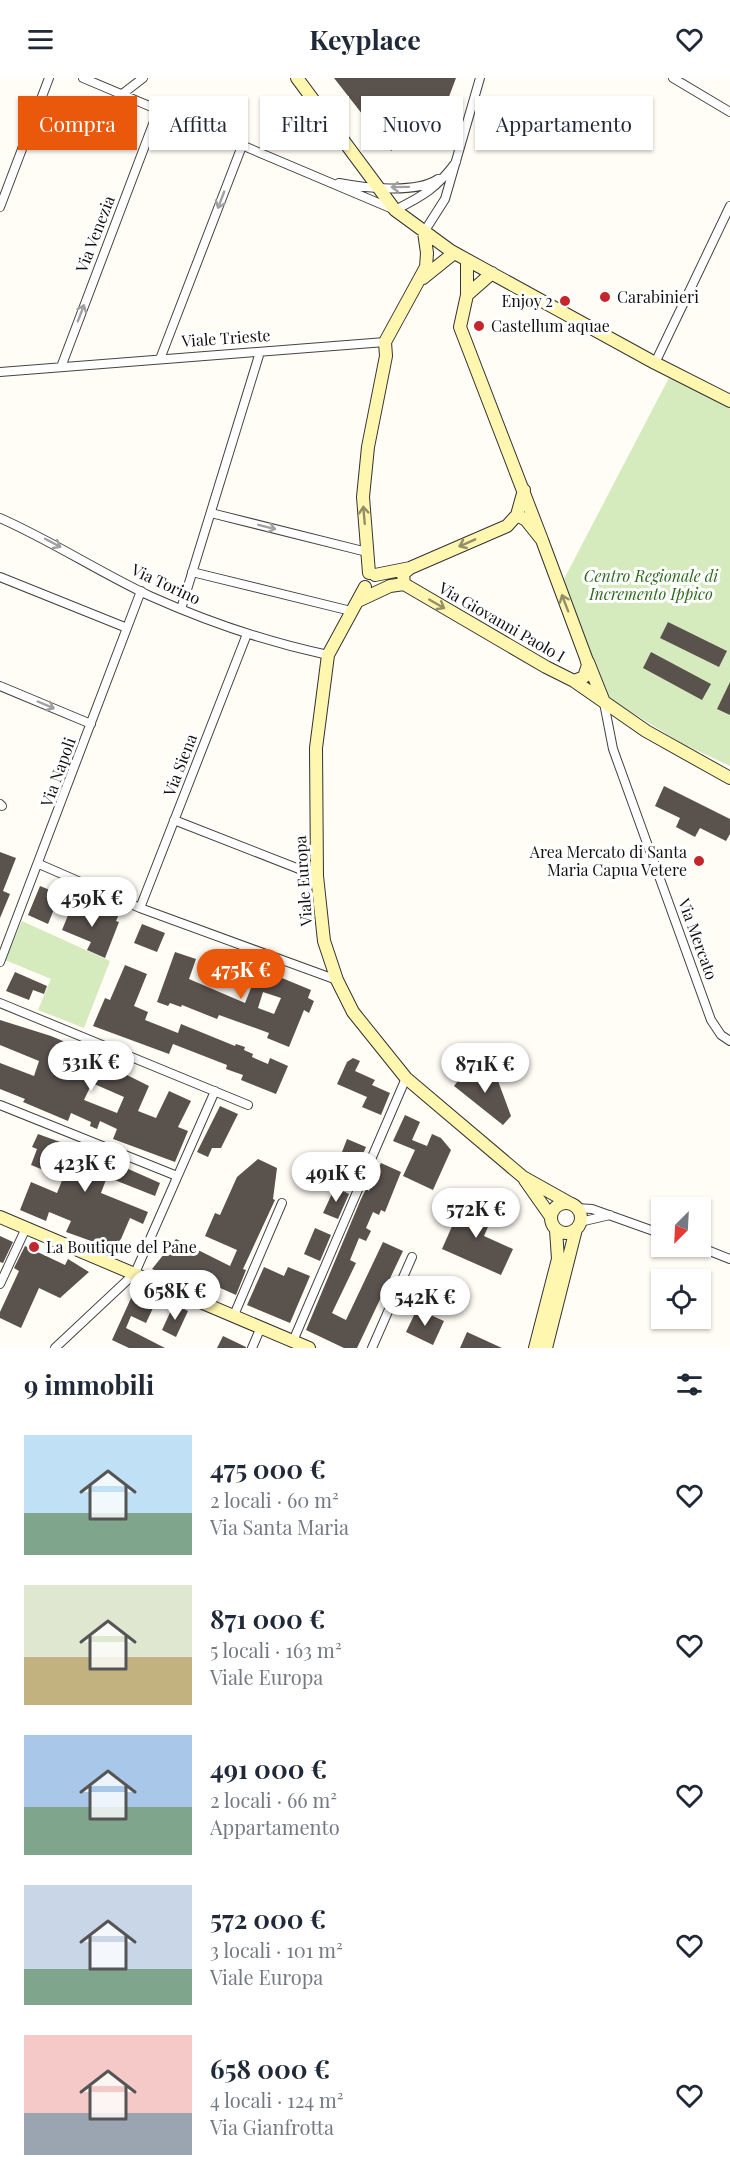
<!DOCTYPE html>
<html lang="it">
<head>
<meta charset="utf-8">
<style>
  body { margin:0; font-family:"Playfair Display",serif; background:#f2f2f3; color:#1f2937; height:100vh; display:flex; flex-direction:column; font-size:22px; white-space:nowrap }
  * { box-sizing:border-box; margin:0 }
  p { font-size:20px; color:#747a83 }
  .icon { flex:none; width:33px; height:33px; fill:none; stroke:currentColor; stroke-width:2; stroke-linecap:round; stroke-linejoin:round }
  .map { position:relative; height:1270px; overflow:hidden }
  .drawer { display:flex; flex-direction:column; background:#fff; flex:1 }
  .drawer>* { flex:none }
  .top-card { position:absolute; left:18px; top:18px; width:694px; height:54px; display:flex; gap:12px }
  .needle { width:39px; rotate:204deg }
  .buttons { position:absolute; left:651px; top:1119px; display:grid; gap:12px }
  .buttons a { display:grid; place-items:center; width:60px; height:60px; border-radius:0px; background:#fff; box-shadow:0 2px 4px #0004; font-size:30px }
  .price { position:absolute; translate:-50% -51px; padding:0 14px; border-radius:21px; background:#fff; color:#222; font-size:20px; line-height:39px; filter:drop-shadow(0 2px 3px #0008) }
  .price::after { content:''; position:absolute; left:50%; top:36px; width:18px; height:14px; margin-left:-9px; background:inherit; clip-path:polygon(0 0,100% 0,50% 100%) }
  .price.current { background:#ea580c; color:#fff }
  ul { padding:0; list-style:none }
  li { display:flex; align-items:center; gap:18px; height:150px; padding:0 24px }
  li span { display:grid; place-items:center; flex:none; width:168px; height:120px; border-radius:0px; color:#555 }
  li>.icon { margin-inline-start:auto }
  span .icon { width:72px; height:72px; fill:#fffc; stroke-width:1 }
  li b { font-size:26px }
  h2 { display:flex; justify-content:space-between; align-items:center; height:72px; padding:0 24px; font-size:26px }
  .pill { padding:0 21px; border-radius:0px; background:#fff; box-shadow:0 2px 4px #0004; font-size:21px; line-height:54px }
  .pill.current { background:#ea580c; color:#fff }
  header { display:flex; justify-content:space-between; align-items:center; height:78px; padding:0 24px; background:#fff; font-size:27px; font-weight:700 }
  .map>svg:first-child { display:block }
</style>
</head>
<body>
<header><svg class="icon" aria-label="menu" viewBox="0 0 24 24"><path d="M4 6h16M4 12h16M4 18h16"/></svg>Keyplace<svg class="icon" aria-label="heart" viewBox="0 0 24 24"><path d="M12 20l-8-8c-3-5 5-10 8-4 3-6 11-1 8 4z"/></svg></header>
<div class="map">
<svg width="730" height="1270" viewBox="0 0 730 1270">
  <rect width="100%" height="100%" fill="#fffdf5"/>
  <!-- green -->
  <path fill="#d5ebbd" d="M 672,294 L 730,323 L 730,688 L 683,666 L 605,618 L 564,501 Z
    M 22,843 L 110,883 L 84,950 L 38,932 L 51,901 L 5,882 Z"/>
  <!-- building -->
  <path fill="#5a524d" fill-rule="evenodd" d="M 334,0 L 456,0 L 444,32 L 391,73 Z
    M 668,544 L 727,573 L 719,589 L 660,560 Z
    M 651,574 L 711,606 L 702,622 L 643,590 Z
    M 730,604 L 730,637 L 717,631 Z
    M 664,708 L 730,741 L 730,756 L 726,763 L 700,750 L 695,759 L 676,749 L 680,740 L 655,728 Z
    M 0,774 L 16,780 L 3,813 L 10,816 L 0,840 Z
    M 40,808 L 67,819 L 64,826 L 57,824 L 48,846 L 28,837 Z
    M 73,825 L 106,838 L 109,831 L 119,836 L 116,843 L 119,844 L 105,880 L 87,872 L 91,864 L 62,852 Z
    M 142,846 L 165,855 L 157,874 L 134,865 Z
    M 218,872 L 240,882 L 232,901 L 210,891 Z
    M 175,874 L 196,881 L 189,901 L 245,925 L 251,910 L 245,908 L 253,888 L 311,912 L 308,920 L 314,923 L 309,935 L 304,932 L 289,969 L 267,960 L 269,955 L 219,937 L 217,941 L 182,927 L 181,929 L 170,925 L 168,928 L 157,924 ZM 263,914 L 281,920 L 274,936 L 258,930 Z
    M 125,887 L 147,896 L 134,928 L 148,934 L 145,942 L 178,955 L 181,946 L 235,968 L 236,966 L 245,969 L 244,972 L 253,976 L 252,979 L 268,986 L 270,980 L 288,988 L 276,1016 L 241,1002 L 243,997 L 226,991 L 227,987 L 173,966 L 169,976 L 93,948 L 105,920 L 110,922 Z
    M 15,894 L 47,908 L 44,916 L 33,912 L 29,922 L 6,913 Z
    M 0,942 L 51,958 L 123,988 L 121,994 L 149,1008 L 138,1033 L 156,1040 L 169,1013 L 191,1023 L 178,1049 L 188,1053 L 175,1084 L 113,1061 L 117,1051 L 100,1043 L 97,1051 L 90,1048 L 91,1044 L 71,1035 L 68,1043 L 23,1024 L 25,1021 L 0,1011 L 0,985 L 34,998 L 39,983 L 0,967 ZM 92,1005 L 124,1019 L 117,1035 L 84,1022 Z
    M 353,980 L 360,983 L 355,993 L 375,1002 L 372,1007 L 390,1015 L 381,1037 L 362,1029 L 367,1019 L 337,1006 L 347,984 Z
    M 468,989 L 498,1003 L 511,1038 L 503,1047 L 454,1008 Z
    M 220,1028 L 238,1036 L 221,1070 L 212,1070 L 208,1079 L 197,1074 Z
    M 405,1037 L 420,1044 L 412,1062 L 427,1068 L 432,1056 L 441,1060 L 451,1072 L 433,1112 L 403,1098 L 415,1072 L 393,1063 Z
    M 38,1056 L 99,1078 L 160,1105 L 155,1118 L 107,1099 L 101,1115 L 148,1134 L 143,1146 L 130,1140 L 121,1161 L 108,1174 L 92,1167 L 94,1164 L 66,1154 L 71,1143 L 49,1134 L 46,1143 L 20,1132 L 31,1104 L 57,1115 L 63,1100 L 31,1087 L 37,1071 L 32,1069 Z
    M 347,1061 L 366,1069 L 359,1085 L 348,1080 L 345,1090 L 337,1087 Z
    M 258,1081 L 277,1090 L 273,1121 L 275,1122 L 243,1191 L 246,1192 L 236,1217 L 209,1205 L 207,1209 L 179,1196 L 176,1201 L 152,1191 L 176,1161 L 230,1188 L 237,1172 L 205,1158 L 215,1135 L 220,1137 L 237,1099 Z
    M 381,1085 L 401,1094 L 385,1134 L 381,1132 L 379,1137 L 373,1134 L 366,1150 L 371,1153 L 366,1163 L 359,1160 L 350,1182 L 356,1185 L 332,1235 L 346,1242 L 383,1164 L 403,1173 L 357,1270 L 344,1270 L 306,1252 L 361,1121 L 366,1111 L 369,1113 Z
    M 335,1109 L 349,1116 L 338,1141 L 323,1135 Z
    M 464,1121 L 494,1135 L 484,1158 L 513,1171 L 501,1197 L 442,1171 Z
    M 315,1150 L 331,1157 L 320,1183 L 304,1176 Z
    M 0,1158 L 13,1164 L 3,1185 L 0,1184 Z
    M 25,1168 L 65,1187 L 68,1181 L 89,1194 L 60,1220 L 39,1210 L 21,1250 L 0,1240 L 0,1234 L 19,1193 L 14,1190 Z
    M 264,1189 L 284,1198 L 288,1189 L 310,1198 L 290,1245 L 247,1227 Z
    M 137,1207 L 159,1217 L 146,1245 L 131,1238 L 126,1250 L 165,1270 L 129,1270 L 112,1262 Z
    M 174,1226 L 188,1233 L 176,1259 L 162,1252 Z
    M 417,1231 L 444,1243 L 433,1267 L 406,1254 Z
    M 467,1254 L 502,1270 L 460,1270 Z
    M 223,1258 L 246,1269 L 246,1270 L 217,1270 Z"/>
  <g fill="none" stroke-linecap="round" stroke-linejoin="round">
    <!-- street casing -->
    <g stroke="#444" stroke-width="10">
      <path id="street" d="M 83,0 L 395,132 C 423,118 437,110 456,84
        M 673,0 L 730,34
        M 121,17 L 143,0
        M 339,105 C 365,110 416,116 438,101
        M 0,129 L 49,0
        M 424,154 L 445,121 L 480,0
        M 160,281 L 242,68
        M 655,285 L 730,128
        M 61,289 L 158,33
        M 0,294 L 385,264
        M 211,435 L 367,474
        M 0,440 C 52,463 99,494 150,518 C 208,544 267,564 328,577
        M 192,494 L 351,533
        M 0,499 L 127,550
        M 181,531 L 260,274
        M 0,608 L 91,646
        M 604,625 L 613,671 L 711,942 L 721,957 L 730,963
        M 0,726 L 2,728
        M 174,742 L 317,798
        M 39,786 L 140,830 L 337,902
        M 140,830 L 247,556
        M 0,884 L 141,513
        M 0,925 L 248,1027
        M 0,1027 L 177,1098
        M 576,1130 L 592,1131 L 662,1156
        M 580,1144 L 610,1137
        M 697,1168 L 730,1181
        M 0,1206 L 26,1150
        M 234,1237 L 282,1125
        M 293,1263 L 406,1000
        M 55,1270 L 135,1195 L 215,1013
        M 252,1270 L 261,1249
        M 372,1270 L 412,1179"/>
    </g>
    <!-- secondary casing -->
    <g stroke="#333" stroke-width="14">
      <path id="secondary" d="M 297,0 L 395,132 L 451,173 L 655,285 L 730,323
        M 467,182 L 467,217 L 460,249 L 542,462
        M 423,200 L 454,175
        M 467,217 L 492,195
        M 517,437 L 526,442 L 542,462 L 586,580 L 588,587 L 584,599 L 574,603
        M 410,490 L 403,496 L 404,506 L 546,589 L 574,603 L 646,653 L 730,700
        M 369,495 L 363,419 L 368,369 L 386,278 L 385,264 L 426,189 L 427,175 L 424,154
        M 375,497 L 410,490 L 507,448 L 517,437 L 524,412
        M 365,509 L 328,577 L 316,670 L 317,798 L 324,863 L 337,902 L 353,934 L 406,1000 L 523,1099 L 573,1127
        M 358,523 L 390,508 L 404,506
        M 588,584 L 604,624
        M 525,1102 L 551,1139
        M551 1140a15 15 0 1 1 30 0a15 15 0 1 1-30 0Z
        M 0,1139 L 309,1270
        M 535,1270 L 558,1181 L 556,1152
        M 546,1270 L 576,1151"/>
    </g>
    <!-- street -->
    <use href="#street" stroke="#fff" stroke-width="8"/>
    <!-- secondary -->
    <use href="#secondary" stroke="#fff6b0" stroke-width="12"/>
  </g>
  <!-- one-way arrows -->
  <defs><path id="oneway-shaft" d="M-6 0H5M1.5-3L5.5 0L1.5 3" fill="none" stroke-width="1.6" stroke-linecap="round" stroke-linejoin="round" transform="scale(1.5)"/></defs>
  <g stroke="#a0a0a0">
    <use href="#oneway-shaft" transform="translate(400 109) rotate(179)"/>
    <use href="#oneway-shaft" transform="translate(221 122) rotate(111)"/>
    <use href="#oneway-shaft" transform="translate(81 235) rotate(-69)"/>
    <use href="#oneway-shaft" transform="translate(267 449) rotate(14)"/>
    <use href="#oneway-shaft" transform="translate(53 465) rotate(28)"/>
    <use href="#oneway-shaft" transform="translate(46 627) rotate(23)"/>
  </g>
  <g stroke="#948f68">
    <use href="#oneway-shaft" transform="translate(364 437) rotate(-95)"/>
    <use href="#oneway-shaft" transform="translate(467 465) rotate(156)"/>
    <use href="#oneway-shaft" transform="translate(565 525) rotate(-111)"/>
    <use href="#oneway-shaft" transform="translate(437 526) rotate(30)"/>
  </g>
  <!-- markers -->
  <g fill="#c4262e" stroke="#fff" stroke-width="2">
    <circle cx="605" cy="219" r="6"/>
    <circle cx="565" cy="223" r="6"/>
    <circle cx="479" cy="248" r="6"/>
    <circle cx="699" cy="783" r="6"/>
    <circle cx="34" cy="1169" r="6"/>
  </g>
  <g text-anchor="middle" stroke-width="6" stroke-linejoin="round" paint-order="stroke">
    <!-- street labels -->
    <g font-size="16" fill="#111" stroke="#fff">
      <text transform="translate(95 156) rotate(-69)" y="6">Via Venezia</text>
      <text transform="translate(226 260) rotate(-4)" y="6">Viale Trieste</text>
      <text transform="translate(166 506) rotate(25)" y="6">Via Torino</text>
      <text transform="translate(502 544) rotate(30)" y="6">Via Giovanni Paolo I</text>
      <text transform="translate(180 687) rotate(-69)" y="6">Via Siena</text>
      <text transform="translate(58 694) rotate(-70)" y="6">Via Napoli</text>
      <text transform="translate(303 803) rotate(-94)" y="6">Viale Europa</text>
      <text transform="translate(698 861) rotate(70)" y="6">Via Mercato</text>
    </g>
    <!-- poi labels -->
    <g font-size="16" fill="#111" stroke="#fff" text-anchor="start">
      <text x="617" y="225">Carabinieri</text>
      <text x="553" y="229" text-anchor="end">Enjoy 2</text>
      <text x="491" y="254">Castellum aquae</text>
      <text x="687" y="780" text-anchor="end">Area Mercato di Santa<tspan x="687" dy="18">Maria Capua Vetere</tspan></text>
      <text x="46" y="1175">La Boutique del Pane</text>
    </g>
    <!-- park labels -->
    <g font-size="16" font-style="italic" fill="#2f6b1f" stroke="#fff">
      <text x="651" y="504">Centro Regionale di<tspan x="651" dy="18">Incremento Ippico</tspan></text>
    </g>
  </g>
</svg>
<div class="buttons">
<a><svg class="needle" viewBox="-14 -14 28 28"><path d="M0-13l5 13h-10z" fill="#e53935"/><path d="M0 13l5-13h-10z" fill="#747a83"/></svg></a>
<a><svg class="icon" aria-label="locate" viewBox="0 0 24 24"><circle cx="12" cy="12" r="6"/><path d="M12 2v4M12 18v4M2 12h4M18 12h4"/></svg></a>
</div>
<b class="price" style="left:92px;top:850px">459K €</b>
<b class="price current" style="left:241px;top:922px">475K €</b>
<b class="price" style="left:91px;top:1014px">531K €</b>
<b class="price" style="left:485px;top:1016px">871K €</b>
<b class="price" style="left:85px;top:1115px">423K €</b>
<b class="price" style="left:336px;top:1125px">491K €</b>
<b class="price" style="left:476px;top:1161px">572K €</b>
<b class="price" style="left:175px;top:1243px">658K €</b>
<b class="price" style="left:425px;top:1249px">542K €</b>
<div class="top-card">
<a class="pill current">Compra</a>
<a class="pill">Affitta</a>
<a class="pill">Filtri</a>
<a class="pill">Nuovo</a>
<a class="pill">Appartamento</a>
</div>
</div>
<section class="drawer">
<h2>9 immobili<svg class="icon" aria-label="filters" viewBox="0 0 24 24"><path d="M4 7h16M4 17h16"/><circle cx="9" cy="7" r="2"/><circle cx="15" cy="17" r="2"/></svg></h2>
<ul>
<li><span style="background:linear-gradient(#bfe0f5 65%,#7fa58c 0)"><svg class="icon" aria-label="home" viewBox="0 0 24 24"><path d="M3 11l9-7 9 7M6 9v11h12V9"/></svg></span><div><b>475 000 €</b><p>2 locali · 60 m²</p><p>Via Santa Maria</p></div><svg class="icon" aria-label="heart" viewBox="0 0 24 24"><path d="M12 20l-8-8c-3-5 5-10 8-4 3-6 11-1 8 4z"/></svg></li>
<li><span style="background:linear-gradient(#dfe7d0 60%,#c2b280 0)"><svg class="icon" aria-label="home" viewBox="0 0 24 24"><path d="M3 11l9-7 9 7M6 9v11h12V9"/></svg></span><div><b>871 000 €</b><p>5 locali · 163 m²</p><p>Viale Europa</p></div><svg class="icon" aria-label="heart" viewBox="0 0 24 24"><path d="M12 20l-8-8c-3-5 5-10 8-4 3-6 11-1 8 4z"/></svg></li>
<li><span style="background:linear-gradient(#a9c7e8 60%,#7fa58c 0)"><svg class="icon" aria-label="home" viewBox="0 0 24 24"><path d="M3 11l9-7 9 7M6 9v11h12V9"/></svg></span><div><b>491 000 €</b><p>2 locali · 66 m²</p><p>Appartamento</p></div><svg class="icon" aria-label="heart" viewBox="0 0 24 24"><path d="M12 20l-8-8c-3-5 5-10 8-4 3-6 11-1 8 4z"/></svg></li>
<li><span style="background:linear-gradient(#c9d6e8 70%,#7fa58c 0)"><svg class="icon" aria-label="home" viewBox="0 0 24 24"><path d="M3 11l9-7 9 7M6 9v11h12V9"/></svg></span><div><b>572 000 €</b><p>3 locali · 101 m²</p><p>Viale Europa</p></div><svg class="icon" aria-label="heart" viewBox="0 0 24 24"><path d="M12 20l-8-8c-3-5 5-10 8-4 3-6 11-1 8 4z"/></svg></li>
<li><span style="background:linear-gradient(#f6c9c9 65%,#9aa5b1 0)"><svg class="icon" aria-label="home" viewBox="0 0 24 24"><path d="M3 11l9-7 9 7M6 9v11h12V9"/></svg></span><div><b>658 000 €</b><p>4 locali · 124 m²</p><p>Via Gianfrotta</p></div><svg class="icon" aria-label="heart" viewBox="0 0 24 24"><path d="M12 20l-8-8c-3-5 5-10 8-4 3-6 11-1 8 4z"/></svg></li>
</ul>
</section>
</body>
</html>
